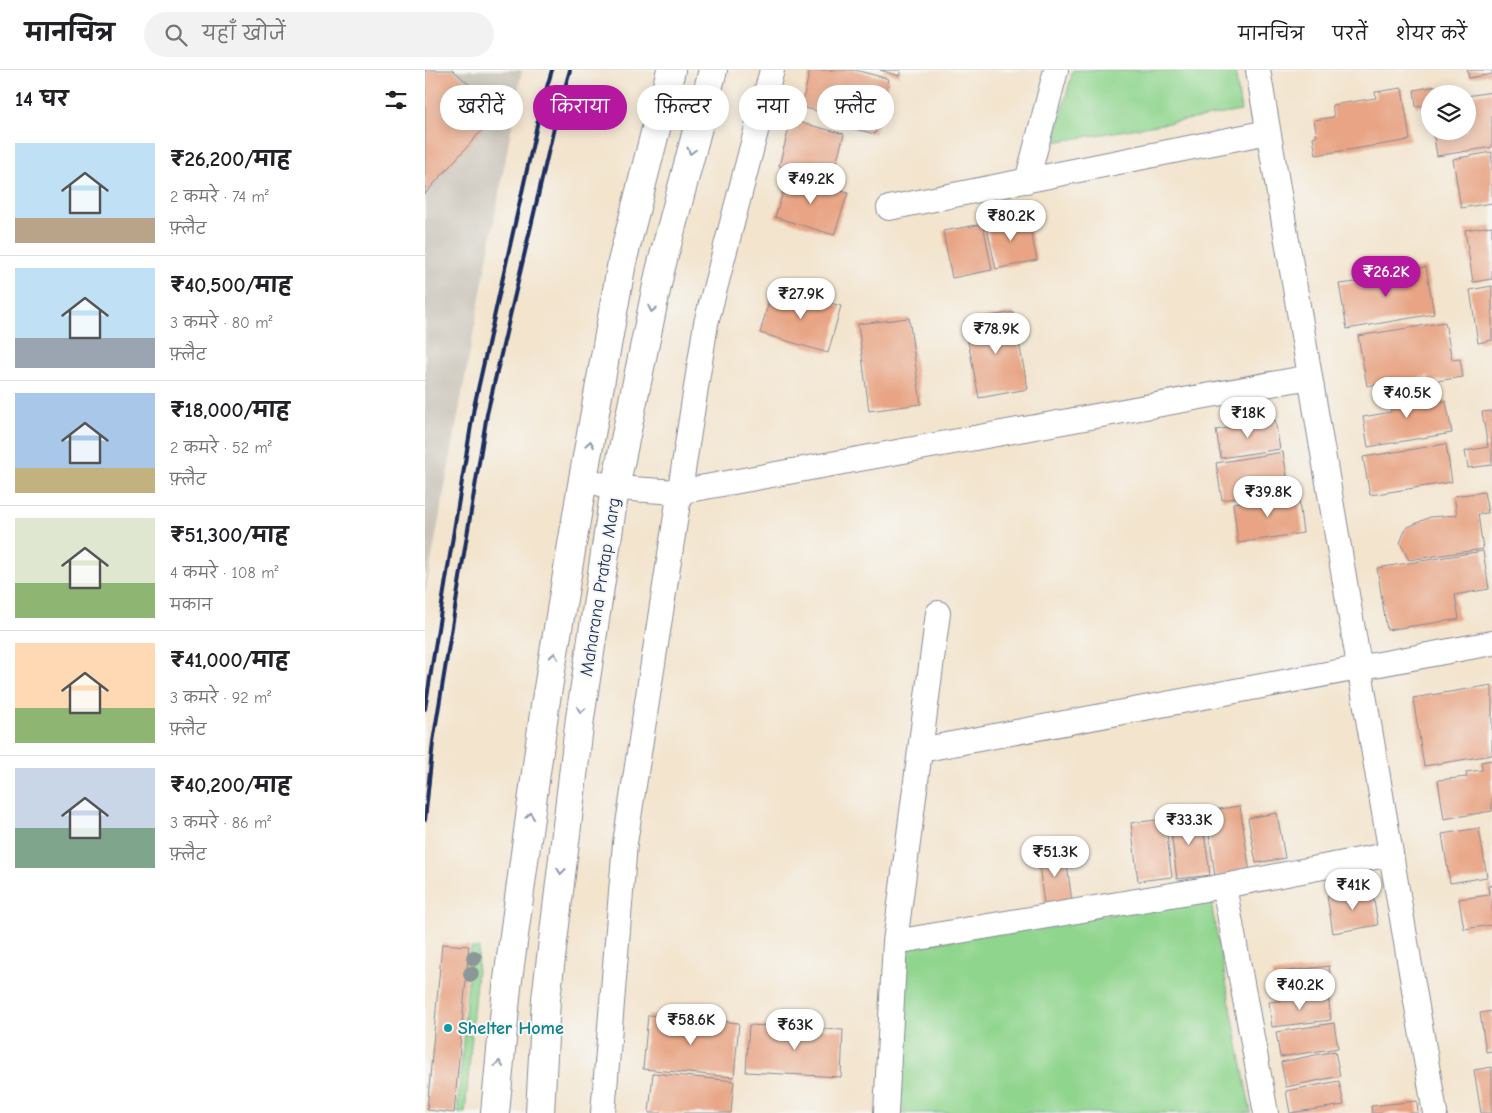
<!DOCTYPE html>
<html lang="hi">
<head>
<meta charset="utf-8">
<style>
  body { margin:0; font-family:"Comic Neue","Playpen Sans Deva",sans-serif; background:#f2f2f2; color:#202124; height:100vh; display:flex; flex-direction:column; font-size:19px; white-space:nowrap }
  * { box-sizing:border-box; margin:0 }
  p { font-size:16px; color:#757577 }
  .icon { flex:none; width:28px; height:28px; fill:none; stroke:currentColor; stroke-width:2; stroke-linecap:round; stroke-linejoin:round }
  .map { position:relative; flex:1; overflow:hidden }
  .details { display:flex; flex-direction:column; background:#fff; width:425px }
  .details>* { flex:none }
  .hud { position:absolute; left:15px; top:15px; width:475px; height:45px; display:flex; gap:10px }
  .tools { position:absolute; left:996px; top:15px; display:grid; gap:10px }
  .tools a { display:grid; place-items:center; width:55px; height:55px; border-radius:50%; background:#fff; box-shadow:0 2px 12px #0003; font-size:25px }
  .price { position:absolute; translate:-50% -42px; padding:0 11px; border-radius:18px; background:#fff; color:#222; font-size:16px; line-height:32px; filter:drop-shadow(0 1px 2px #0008) }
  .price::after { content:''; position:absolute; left:50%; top:30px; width:15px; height:11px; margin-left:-8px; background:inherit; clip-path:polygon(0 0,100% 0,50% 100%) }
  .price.selected { background:#b5179e; color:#fff }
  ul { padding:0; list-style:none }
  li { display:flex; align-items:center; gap:15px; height:125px; padding:0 15px }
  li+li { border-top:1px solid #e0e0e0 }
  li span { display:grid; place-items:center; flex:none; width:140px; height:100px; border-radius:0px; color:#555 }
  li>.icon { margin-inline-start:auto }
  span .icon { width:60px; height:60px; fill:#fffc; stroke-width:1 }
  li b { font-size:21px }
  h2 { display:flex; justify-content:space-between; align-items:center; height:60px; padding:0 15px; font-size:21px }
  .chip { padding:0 18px; border-radius:22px; background:#fff; box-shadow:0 2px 12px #0003; font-size:18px; line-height:45px }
  .chip.selected { background:#b5179e; color:#fff }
  header { display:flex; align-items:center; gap:30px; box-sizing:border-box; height:70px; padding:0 25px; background:#fff; border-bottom:1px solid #e0e0e0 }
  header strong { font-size:24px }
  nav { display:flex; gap:28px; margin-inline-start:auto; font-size:18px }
  .search { width:350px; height:45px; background:#f2f2f2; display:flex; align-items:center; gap:12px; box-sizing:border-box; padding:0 18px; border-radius:28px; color:#757577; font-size:19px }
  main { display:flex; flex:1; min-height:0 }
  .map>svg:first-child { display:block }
</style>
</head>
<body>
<header>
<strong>मानचित्र</strong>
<div class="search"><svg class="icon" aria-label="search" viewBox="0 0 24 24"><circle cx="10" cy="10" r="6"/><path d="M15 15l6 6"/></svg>यहाँ खोजें</div>
<nav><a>मानचित्र</a><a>परतें</a><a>शेयर करें</a></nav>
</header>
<main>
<section class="details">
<h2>14 घर<svg class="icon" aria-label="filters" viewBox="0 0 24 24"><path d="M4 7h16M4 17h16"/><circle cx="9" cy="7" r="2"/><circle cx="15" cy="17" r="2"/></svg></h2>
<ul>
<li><span style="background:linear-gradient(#bfe0f5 75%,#b9a48a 0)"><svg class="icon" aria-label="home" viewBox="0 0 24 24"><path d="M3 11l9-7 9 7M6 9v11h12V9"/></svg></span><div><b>₹26,200/माह</b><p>2 कमरे · 74 m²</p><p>फ़्लैट</p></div></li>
<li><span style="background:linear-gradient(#bfe0f5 70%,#9aa5b1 0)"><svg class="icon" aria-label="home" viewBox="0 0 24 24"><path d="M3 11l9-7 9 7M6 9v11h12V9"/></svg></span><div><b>₹40,500/माह</b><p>3 कमरे · 80 m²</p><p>फ़्लैट</p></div></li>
<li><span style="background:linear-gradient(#a9c7e8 75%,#c2b280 0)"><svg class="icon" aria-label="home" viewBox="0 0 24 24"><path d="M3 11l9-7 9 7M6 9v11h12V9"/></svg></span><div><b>₹18,000/माह</b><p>2 कमरे · 52 m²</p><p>फ़्लैट</p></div></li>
<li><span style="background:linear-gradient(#dfe7d0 65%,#8fb573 0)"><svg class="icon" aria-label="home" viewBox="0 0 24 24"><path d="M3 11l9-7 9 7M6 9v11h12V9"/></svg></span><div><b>₹51,300/माह</b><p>4 कमरे · 108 m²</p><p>मकान</p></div></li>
<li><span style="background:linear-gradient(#ffd9b3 65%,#8fb573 0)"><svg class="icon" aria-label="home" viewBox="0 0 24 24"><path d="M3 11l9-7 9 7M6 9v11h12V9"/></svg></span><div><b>₹41,000/माह</b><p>3 कमरे · 92 m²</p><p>फ़्लैट</p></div></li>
<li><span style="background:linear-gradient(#c9d6e8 60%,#7fa58c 0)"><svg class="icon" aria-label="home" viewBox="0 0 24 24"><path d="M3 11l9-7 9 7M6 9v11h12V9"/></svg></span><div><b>₹40,200/माह</b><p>3 कमरे · 86 m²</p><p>फ़्लैट</p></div></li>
</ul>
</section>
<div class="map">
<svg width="1067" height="1043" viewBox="0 0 1067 1043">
  <rect width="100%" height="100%" fill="#f6f6f2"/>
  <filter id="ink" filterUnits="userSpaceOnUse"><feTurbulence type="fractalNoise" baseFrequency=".02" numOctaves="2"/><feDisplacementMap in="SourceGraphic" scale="10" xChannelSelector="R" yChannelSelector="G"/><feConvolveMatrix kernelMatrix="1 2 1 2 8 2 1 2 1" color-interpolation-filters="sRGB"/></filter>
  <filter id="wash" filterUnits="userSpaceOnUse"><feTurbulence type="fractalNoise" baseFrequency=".0096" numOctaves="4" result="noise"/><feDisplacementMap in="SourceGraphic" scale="20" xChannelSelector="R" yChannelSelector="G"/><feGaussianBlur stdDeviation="1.12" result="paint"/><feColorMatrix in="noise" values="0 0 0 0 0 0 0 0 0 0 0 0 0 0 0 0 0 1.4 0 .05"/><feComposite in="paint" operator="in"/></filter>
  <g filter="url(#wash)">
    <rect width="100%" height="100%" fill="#f3e4cd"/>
    <!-- industrial -->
    <path fill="#c9c3b8" d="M 0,0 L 97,0 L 0,525 Z"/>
    <!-- green -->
    <path fill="#90d58e" stroke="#568276" d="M 648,0 L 810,0 L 816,41 L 629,72 Z
      M 785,828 L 826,1043 L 472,1043 L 483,877 Z
      M 46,878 L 54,878 L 47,956 L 39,955 Z
      M 39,964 L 47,965 L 40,1043 L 32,1042 Z"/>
    <g id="blocks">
      <!-- building -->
      <path fill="#e8a484" d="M 0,0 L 28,0 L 74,41 L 0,124 Z
        M 385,0 L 430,0 L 464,9 L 450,64 L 398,51 L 400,43 L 376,37 Z
        M 455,0 L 476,0 L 474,6 Z
        M 1042,0 L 1067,0 L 1067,4 L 1044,8 Z
        M 1011,16 L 1012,24 L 1005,24 L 1005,34 L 991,37 L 989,20 Z
        M 977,18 L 985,70 L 891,85 L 888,67 L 892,66 L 889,50 L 909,47 L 907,35 L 951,28 L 950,22 Z
        M 1067,22 L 1067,77 L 1012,86 L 1008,61 L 1042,61 L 1042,26 Z
        M 366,50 L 419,64 L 407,109 L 354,96 Z
        M 1067,82 L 1067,133 L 1036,138 L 1028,89 Z
        M 364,104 L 423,123 L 409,165 L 350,147 Z
        M 602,144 L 612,190 L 571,199 L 561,153 Z
        M 558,154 L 567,200 L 527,208 L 518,161 Z
        M 1067,156 L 1067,209 L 1048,212 L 1040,160 Z
        M 1001,197 L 1009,244 L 922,259 L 914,214 L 932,212 L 930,205 L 961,200 L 961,204 Z
        M 1067,216 L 1067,270 L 1053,273 L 1045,220 Z
        M 348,217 L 416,236 L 403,283 L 335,263 Z
        M 588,242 L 603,319 L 554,328 L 539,251 Z
        M 484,248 L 496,334 L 444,341 L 433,254 Z
        M 1020,252 L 1027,290 L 1035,289 L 1038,307 L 1005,312 L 1004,306 L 942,316 L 933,266 Z
        M 992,312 L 996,335 L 1021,331 L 1027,363 L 943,377 L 938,347 L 966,342 L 963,324 L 970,323 L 969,316 Z
        M 1067,341 L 1067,395 L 1043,398 L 1040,381 L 1063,377 L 1057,342 Z
        M 850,350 L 855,379 L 796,388 L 791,360 Z
        M 1021,374 L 1027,412 L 945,425 L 938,387 Z
        M 858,382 L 864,419 L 797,430 L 791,393 Z
        M 1059,422 L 1063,443 L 1053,444 L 1058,479 L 984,490 L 975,473 L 981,458 L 1005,447 L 1032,445 L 1029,426 Z
        M 873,424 L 878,463 L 813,473 L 808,433 Z
        M 1058,481 L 1064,519 L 1030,525 L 1034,549 L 962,560 L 952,498 Z
        M 1067,615 L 1067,685 L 999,696 L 988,628 Z
        M 1067,690 L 1067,741 L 1019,749 L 1013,710 L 1042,707 L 1041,702 L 1057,700 L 1056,692 Z
        M 815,736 L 825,803 L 790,807 L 781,741 Z
        M 776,742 L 785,805 L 752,809 L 744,746 Z
        M 852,743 L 860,788 L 831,793 L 823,748 Z
        M 740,749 L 747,807 L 713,811 L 706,753 Z
        M 1054,758 L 1062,807 L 1025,813 L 1017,764 Z
        M 640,781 L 647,831 L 619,835 L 613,785 Z
        M 1067,815 L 1067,855 L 1039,859 L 1034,829 L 1064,825 L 1063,816 Z
        M 947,818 L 953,855 L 908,863 L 902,826 Z
        M 17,874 L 44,876 L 29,1043 L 2,1040 Z
        M 904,896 L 907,921 L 851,928 L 847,903 Z
        M 903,925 L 906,950 L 847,957 L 844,932 Z
        M 1067,941 L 1067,981 L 1061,982 L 1055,943 Z
        M 223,945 L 314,953 L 309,1007 L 218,999 Z
        M 909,953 L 913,978 L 855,987 L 851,962 Z
        M 324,955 L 418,960 L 416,1007 L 321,1002 Z
        M 910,981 L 915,1006 L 861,1017 L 856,992 Z
        M 1067,997 L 1067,1043 L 1056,1043 L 1049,1000 Z
        M 228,1003 L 309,1011 L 306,1043 L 224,1043 Z
        M 914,1011 L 919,1035 L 865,1043 L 861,1021 Z
        M 992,1031 L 993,1043 L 947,1043 L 946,1036 Z"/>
    </g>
  </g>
  <g filter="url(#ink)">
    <use href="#blocks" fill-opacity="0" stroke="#878a96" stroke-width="1"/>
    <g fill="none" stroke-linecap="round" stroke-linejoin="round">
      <!-- street casing -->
      <g stroke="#878a96" stroke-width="26">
        <path id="street" d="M 833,0 L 1010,1043
          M 602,111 L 631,0
          M 464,138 L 843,62
          M 158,409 L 190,418 L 253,422 L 885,307
          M 495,680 L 1067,573
          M 799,816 L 841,1043
          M 470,872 L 799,816 L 966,784
          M 178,1043 L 200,773 L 281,253 L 347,0
          M 461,1043 L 470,872 L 513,543"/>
      </g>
      <!-- secondary casing -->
      <g stroke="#878a96" stroke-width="30">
        <path id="secondary" d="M 70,1043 L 82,917 L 120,636 L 158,409 L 197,192 L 246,0
          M 115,1043 L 121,929 L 155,648 L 190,418 L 235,201 L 288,0"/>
      </g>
      <!-- street -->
      <use href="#street" stroke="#fff" stroke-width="24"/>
      <!-- secondary -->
      <use href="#secondary" stroke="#fff" stroke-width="28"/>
      <!-- rail -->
      <path stroke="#1b2f5e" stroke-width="4" d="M 0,639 L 49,337 L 116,37 L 127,0
        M 0,750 L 8,672 L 62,344 L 131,49 L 145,0"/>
    </g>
    <!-- trees -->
    <g fill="#8c9797">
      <circle cx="49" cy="888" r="8"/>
      <circle cx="46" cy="904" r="8"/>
    </g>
    <!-- one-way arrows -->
    <defs><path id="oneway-chevron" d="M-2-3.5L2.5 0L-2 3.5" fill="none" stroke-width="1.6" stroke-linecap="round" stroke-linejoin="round" transform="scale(1.25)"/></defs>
    <g stroke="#8d97ae">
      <use href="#oneway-chevron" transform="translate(266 81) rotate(105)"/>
      <use href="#oneway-chevron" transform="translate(227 239) rotate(102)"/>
      <use href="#oneway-chevron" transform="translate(165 374) rotate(-80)"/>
      <use href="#oneway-chevron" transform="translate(129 586) rotate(-80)"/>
      <use href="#oneway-chevron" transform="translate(156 640) rotate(99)"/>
      <use href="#oneway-chevron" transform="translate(105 746) rotate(-82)"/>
      <use href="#oneway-chevron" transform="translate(136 801) rotate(97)"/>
      <use href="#oneway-chevron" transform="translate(74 994) rotate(-84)"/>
    </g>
  </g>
  <!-- markers -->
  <circle fill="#0f9aa8" stroke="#f6f6f2" stroke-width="2" cx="23" cy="958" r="5"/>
  <g text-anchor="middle" stroke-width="4" stroke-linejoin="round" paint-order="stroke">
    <!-- street labels -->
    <g font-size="18" fill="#1b2f5e" stroke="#f6f6f2">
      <text transform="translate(175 517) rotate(-81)" y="6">Maharana Pratap Marg</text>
    </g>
    <!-- culture labels -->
    <g font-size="18" font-weight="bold" fill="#0d838f" stroke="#f6f6f2" text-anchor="start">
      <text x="33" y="964">Shelter Home</text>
    </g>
  </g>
</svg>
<div class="tools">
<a><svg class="icon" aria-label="layers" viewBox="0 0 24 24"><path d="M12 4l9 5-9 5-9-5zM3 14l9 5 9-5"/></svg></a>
</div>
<b class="price" style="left:386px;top:135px">₹49.2K</b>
<b class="price" style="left:586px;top:172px">₹80.2K</b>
<b class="price selected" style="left:961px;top:228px">₹26.2K</b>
<b class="price" style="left:376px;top:250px">₹27.9K</b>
<b class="price" style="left:571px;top:285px">₹78.9K</b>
<b class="price" style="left:982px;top:349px">₹40.5K</b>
<b class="price" style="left:823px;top:369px">₹18K</b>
<b class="price" style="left:843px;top:448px">₹39.8K</b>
<b class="price" style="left:764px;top:776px">₹33.3K</b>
<b class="price" style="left:630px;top:808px">₹51.3K</b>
<b class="price" style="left:928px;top:841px">₹41K</b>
<b class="price" style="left:875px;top:941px">₹40.2K</b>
<b class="price" style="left:266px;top:976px">₹58.6K</b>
<b class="price" style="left:370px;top:981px">₹63K</b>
<div class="hud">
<a class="chip">खरीदें</a>
<a class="chip selected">किराया</a>
<a class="chip">फ़िल्टर</a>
<a class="chip">नया</a>
<a class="chip">फ़्लैट</a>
</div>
</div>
</main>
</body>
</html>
